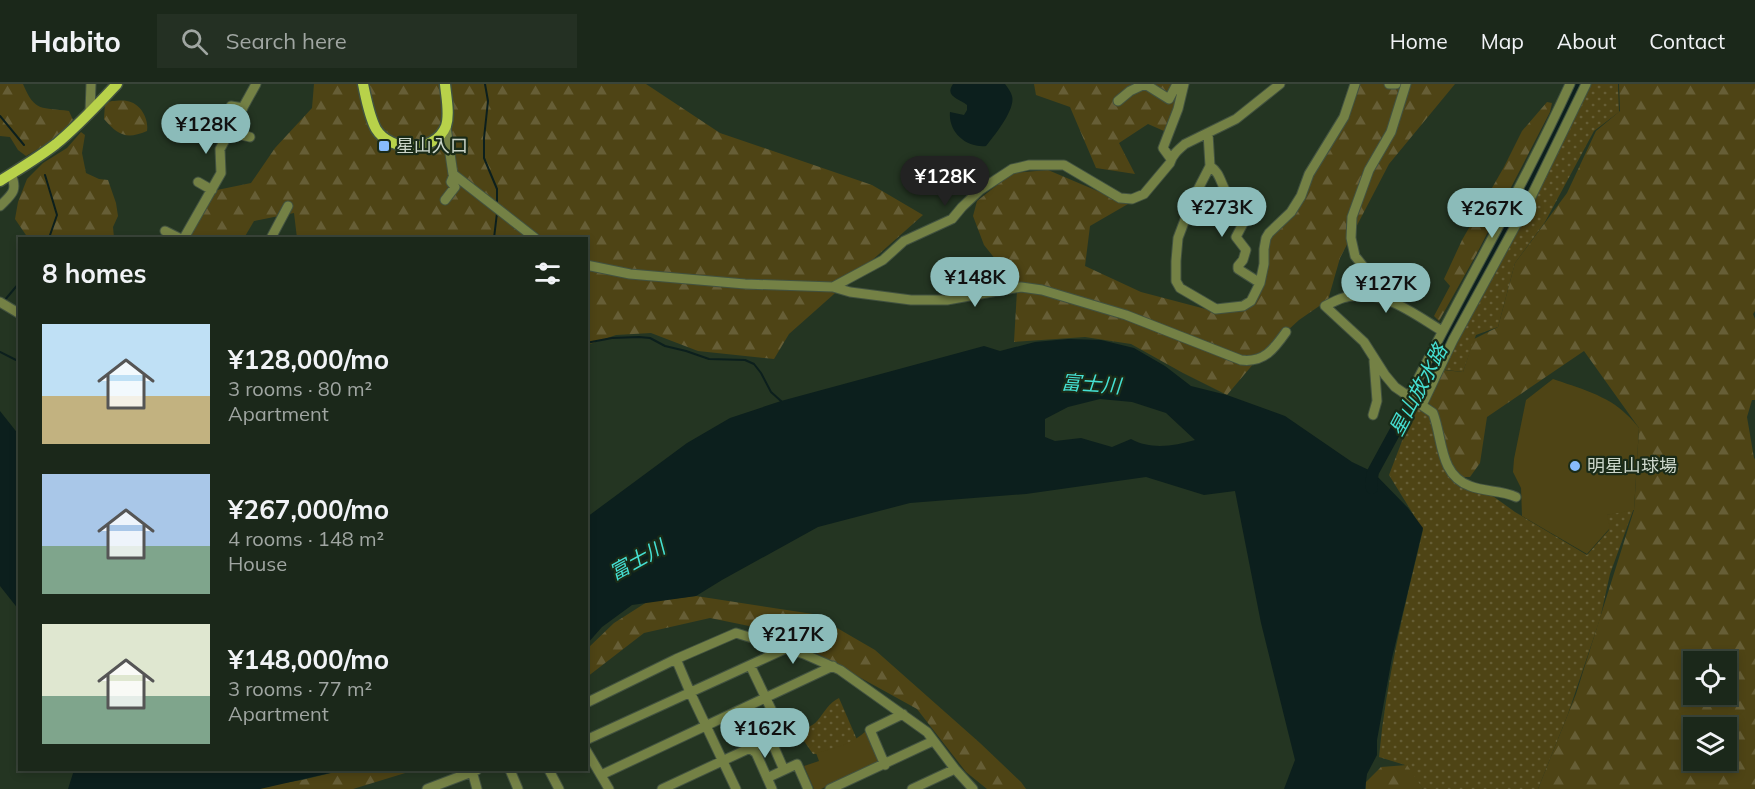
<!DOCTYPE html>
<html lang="en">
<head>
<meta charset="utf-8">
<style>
  body { margin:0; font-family:Mulish,"Noto Sans JP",sans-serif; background:#243023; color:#f1f3f6; height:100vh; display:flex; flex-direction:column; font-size:22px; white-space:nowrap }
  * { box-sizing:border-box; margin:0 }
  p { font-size:20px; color:#a0a6a2 }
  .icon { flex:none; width:33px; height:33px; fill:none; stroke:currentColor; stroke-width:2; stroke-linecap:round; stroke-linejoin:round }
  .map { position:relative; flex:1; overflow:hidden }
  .panel { position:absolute; left:18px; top:153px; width:570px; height:534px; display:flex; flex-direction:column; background:#1b281a; border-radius:0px; box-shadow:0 3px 9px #0003,0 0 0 2px #394439 }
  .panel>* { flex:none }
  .tools { position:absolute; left:1683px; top:567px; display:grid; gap:12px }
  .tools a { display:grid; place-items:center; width:54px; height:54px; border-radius:0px; background:#1b281a; box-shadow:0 3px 9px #0003,0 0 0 2px #394439; font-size:30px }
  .price { position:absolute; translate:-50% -51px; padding:0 14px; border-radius:21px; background:#8bbbb9; color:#111; font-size:20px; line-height:39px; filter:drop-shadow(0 2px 3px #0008) }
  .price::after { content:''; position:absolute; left:50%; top:36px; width:18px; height:14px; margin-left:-9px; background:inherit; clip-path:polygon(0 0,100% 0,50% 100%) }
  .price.selected { background:#222; color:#fff }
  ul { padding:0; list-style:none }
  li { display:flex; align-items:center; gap:18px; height:150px; padding:0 24px }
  li span { display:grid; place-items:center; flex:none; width:168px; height:120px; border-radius:0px; color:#555 }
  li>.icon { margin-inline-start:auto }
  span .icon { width:72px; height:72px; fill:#fffc; stroke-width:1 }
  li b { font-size:26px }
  h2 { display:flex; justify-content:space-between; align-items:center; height:72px; padding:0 24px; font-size:26px }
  header { display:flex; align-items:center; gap:36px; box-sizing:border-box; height:84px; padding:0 30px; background:#1b281a; border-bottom:2px solid #394439 }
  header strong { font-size:28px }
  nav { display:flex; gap:33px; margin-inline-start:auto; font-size:21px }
  .search { width:420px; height:54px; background:#243023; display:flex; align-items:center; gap:15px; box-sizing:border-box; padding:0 21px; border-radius:0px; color:#a0a6a2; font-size:22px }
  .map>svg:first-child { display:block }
</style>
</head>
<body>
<header>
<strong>Habito</strong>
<div class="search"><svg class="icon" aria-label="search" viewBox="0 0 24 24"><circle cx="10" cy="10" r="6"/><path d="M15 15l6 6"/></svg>Search here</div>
<nav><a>Home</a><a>Map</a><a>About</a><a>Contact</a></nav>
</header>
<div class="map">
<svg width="1755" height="705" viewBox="0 0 1755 705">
  <defs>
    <pattern id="grass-dots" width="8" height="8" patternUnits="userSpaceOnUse" patternTransform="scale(1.5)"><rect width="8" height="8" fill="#4e4415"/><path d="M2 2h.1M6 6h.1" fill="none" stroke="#665e36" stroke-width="1.8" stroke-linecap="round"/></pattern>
    <pattern id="forest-firs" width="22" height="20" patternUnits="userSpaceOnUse" patternTransform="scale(1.5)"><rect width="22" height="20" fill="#4e4415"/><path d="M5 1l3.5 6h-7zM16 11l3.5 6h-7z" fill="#665e36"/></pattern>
  </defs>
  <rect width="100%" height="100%" fill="#243522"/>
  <!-- grass -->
  <path fill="url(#grass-dots)" d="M 1588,0 L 1618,0 L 1619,28 L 1594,47 L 1545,138 L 1515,179 L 1498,243 L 1476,251 L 1463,288 L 1439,285 Z
    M 1426,317 L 1463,398 L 1472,397 L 1515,428 L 1587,471 L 1609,446 L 1606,431 L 1634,424 L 1610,490 L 1600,535 L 1568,630 L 1538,705 L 1423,705 L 1405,681 L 1379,673 C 1386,596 1405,521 1423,446 L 1389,391 L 1415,323 Z
    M 839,614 L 858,658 L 837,670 L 813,670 L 804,657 L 805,645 C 810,642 815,640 818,636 C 825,627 829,619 839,614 Z"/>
  <!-- forest -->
  <path fill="url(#forest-firs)" fill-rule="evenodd" d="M 0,0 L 23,0 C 35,29 42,23 69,27 L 73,36 L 60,52 L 26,72 L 18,66 L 10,53 L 0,52 Z
    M 314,0 L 646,0 L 720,49 L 872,101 L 923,131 L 789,250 L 774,275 L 698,267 L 651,249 L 616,251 L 587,261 L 586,154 L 297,154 L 294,129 L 254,137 L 244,154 L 187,154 L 217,106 L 251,99 L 275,64 L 312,24 Z
    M 1034,0 L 1182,0 L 1172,31 L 1164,47 L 1148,40 L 1119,59 L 1135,90 L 1096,84 L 1070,23 L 1036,11 Z
    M 1360,0 L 1455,0 L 1389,80 L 1340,174 L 1328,216 L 1299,236 L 1260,272 L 1227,311 L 1183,289 L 1131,260 L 1085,253 L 1014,258 L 1018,189 L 1012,196 L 984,161 L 973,132 L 977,117 L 1012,89 L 1048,86 L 1128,120 L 1090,142 L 1085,182 L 1141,208 L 1217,228 L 1253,216 L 1271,150 L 1293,126 L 1313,84 L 1347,31 Z
    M 1619,0 L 1755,0 L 1755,227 L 1753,230 L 1755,235 L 1755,316 L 1752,316 L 1747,333 L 1754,374 L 1755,375 L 1755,705 L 1538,705 L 1576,610 L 1634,426 L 1639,344 L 1584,267 L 1487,333 L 1480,379 L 1470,393 L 1456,393 L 1450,380 L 1439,335 L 1426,317 L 1443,286 L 1463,288 L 1474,255 L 1498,243 L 1515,179 L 1567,109 L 1596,47 L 1620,27 ZM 1694,578 L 1726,578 L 1726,610 L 1694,610 ZM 1694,644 L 1726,644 L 1726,676 L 1694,676 Z
    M 112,17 C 116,17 122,16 127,17 C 140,19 149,34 147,47 C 126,56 118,51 104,35 L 105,19 Z
    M 1547,18 L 1552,19 L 1550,28 L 1476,171 L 1439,237 L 1434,232 L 1450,202 L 1444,195 L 1462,156 L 1504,83 L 1522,47 Z
    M 81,48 L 85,51 L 82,69 L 86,89 L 99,95 L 108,96 L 116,119 L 118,132 L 113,143 L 114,154 L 28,154 L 15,135 L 18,118 L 27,95 L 43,79 L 67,64 Z
    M 696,512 L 813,530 L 875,566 L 980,659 L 1021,698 L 1026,705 L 987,705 L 966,688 L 917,625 L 812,567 L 778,550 L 754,543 L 710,534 L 644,549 L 587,593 L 587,565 L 614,539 L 647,518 Z
    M 1407,681 L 1423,705 L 1366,705 L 1366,698 L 1381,683 Z
    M 344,686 L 415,686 L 353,705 L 248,705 L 302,696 Z"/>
  <!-- park -->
  <path fill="#4e4415" d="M 1553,295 C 1576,303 1609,312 1626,330 C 1631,334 1635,339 1639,344 L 1634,426 L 1607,431 L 1610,444 L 1587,470 L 1522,432 L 1521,404 L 1513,388 L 1514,375 L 1526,316 Z
    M 867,646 L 880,678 L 821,705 L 814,705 L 804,682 L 819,677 L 816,669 C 835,664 853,660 867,646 Z"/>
  <!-- water -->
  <path fill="#0c1f1d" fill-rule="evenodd" d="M 953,0 L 1005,0 C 1008,4 1011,8 1012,12 C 1016,25 994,52 986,62 C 966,64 948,48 950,28 L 964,31 L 967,26 L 967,21 C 960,15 944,13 953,0 Z
    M 1068,255 L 1101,256 L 1134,264 L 1165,282 L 1191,302 L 1227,311 L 1285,332 L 1352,378 L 1373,388 L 1408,424 L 1423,444 L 1392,574 L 1377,656 L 1377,671 L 1367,690 L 1365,705 L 1284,705 L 1295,676 L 1261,539 L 1235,407 L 1204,411 L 1146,393 L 1026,410 L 910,419 L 818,443 L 722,496 L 696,512 L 632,521 L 602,543 L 587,560 L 587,433 L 687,359 L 730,334 L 781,317 L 984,262 L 1000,267 L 1035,258 ZM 1100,315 L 1132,318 L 1166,329 L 1195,356 C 1174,362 1151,366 1131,355 L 1112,363 L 1081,354 L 1055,357 L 1045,353 L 1045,335 L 1068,323 Z
    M 0,327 L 19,351 L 19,526 L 0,502 Z
    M 74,686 L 343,686 L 260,705 L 68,705 Z"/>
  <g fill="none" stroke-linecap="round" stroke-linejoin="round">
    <!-- stream -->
    <path stroke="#0c1f1d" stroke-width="2" d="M 485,0 L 488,17 L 484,54 L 484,74 L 497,105 L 497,120
      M 0,32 L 24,61
      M 45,91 L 57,131 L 49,154
      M 494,154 L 497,129
      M 4,217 L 20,198
      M 586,259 L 612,254 L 639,253 L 650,254 L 665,262 L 686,267 L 709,275 L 745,276 L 754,280 L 761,289 L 771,308 L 781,317
      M 0,268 L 20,278"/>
    <!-- river -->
    <path stroke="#0c1f1d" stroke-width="12" d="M 1372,404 L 1371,400 L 1373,388 L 1524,111 L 1578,0"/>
    <!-- minor casing -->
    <g stroke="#425240" stroke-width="11">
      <path id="minor" d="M 1389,0 L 1396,0
        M 1118,17 L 1130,7 L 1145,0 L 1169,15 L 1177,0
        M 231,22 L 243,24
        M 90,28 L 91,0
        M 231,43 L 241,51 L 250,53
        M 446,43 L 453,90 L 535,154
        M 1208,49 L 1210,82 L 1192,117 L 1178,154 L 1176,177 L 1176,197 L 1180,204 L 1216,225 L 1243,222 L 1251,217 L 1260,199 L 1264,180 L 1264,165 L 1266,154 L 1269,149 L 1291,128 L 1301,112 L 1309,90 L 1344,33 L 1355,0
        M 1171,75 L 1163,64 L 1178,25 L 1184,0
        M 1210,82 C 1219,88 1220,96 1225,106 C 1230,114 1239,119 1247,125 L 1247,132 L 1236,153 L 1246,166 L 1243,176 L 1238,182 L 1238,185 L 1260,199
        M 198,98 L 212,106
        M 445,116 L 455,103 L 451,98 L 454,91
        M 0,122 C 12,110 18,107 11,90
        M 165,147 L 179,154
        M 184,154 L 221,89 L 220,65 L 256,0
        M 271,154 L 288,122
        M 586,181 L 630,190 L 745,200 L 833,203 L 850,208 L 911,216 L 947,216 L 1021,203 L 1042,206 L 1126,231 L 1241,276 C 1264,279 1274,265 1286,248
        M 833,203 L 883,176 L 904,157 L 952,135 L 962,123 L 980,106 L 1012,85 L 1029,81 L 1064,81 L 1120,114 L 1132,115 L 1144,110 L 1170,79 C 1172,71 1178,66 1185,60 L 1236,35 L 1280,0
        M 1385,216 L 1382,206 L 1355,172 L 1351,154 L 1352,133 L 1369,86 L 1391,48 L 1406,0
        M 0,218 L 20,230
        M 1442,247 C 1414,230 1382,204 1347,213 C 1339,214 1332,219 1325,222 L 1364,258 L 1385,291 L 1395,303 L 1433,329 C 1443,355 1439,391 1470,402 C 1485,408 1501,406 1516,413
        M 1409,313 C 1461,208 1521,107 1570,0
        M 1422,321 L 1453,256 L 1530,115 L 1586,0
        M 1373,331 L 1377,317 L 1374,277
        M 676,575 L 690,608 L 736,705
        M 586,619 L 676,575 L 736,549 L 804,570 L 840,586 L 927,648 L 955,685 L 973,705
        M 770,654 L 784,686
        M 586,656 L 785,565
        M 586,666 L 609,705
        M 752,666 L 756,669 L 772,705
        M 885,681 L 870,646 L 903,630
        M 510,686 L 518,705
        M 549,686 L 559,705
        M 472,687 L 477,705
        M 601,691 L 833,582
        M 767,694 L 797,680 L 808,705
        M 427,705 L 477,686
        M 662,705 L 748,665 L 752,666 L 756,661 L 782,648 L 750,581
        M 830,705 L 933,657
        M 912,705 L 955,685"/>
    </g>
    <!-- major casing -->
    <g stroke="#425240" stroke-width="13">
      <path id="major" d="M 363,0 C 366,14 369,32 376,45 C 390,68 435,70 446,42 C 450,30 446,12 445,0
        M 0,97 C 19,85 38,74 56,60 C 78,42 97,21 117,0"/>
    </g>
    <!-- minor -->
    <use href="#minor" stroke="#748145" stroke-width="9"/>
    <!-- major -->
    <use href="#major" stroke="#b8d24a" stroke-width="10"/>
  </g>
  <!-- markers -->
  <g fill="#87bbfc" stroke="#1a2b18" stroke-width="2">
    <rect x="378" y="56" width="12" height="12" rx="3"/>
    <circle cx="1575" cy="382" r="6"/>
  </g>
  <g text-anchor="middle" stroke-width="4.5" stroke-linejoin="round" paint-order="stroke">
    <!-- poi labels -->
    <g font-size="18" fill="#ccd6ca" stroke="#1a2b18" text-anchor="start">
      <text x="396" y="68">星山入口</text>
      <text x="1587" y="388">明星山球場</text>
    </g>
    <!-- water labels -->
    <g font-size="20" font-style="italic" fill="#45e0d3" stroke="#1a2b18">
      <text transform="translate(1091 300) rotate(4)" y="7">富士川</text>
      <text transform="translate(1418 306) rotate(-62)" y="7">星山放水路</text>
      <text transform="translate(637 476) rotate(-29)" y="7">富士川</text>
    </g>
  </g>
</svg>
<div class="tools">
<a><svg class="icon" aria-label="locate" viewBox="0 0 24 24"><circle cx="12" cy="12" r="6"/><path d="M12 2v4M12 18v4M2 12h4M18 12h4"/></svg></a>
<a><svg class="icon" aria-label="layers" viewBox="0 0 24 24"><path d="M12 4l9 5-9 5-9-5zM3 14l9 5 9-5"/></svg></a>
</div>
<b class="price" style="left:206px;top:71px">¥128K</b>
<b class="price selected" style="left:945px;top:123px">¥128K</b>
<b class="price" style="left:1222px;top:154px">¥273K</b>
<b class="price" style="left:1492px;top:155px">¥267K</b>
<b class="price" style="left:975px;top:224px">¥148K</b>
<b class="price" style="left:1386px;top:230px">¥127K</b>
<b class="price" style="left:793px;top:581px">¥217K</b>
<b class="price" style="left:765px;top:675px">¥162K</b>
<section class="panel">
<h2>8 homes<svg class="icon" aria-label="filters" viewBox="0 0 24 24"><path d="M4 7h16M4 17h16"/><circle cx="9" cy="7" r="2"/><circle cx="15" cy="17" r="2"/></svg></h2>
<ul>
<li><span style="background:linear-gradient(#bfe0f5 60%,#c2b280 0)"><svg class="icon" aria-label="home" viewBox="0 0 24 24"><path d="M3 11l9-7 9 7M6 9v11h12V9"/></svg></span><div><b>¥128,000/mo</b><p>3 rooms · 80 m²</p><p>Apartment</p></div></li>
<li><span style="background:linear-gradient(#a9c7e8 60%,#7fa58c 0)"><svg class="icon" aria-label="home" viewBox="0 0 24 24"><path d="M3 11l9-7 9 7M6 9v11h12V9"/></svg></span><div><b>¥267,000/mo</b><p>4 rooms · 148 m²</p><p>House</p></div></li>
<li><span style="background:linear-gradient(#dfe7d0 60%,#7fa58c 0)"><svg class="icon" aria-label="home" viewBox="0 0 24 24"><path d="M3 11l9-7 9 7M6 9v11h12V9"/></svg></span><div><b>¥148,000/mo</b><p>3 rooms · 77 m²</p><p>Apartment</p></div></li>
</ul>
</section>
</div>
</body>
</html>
